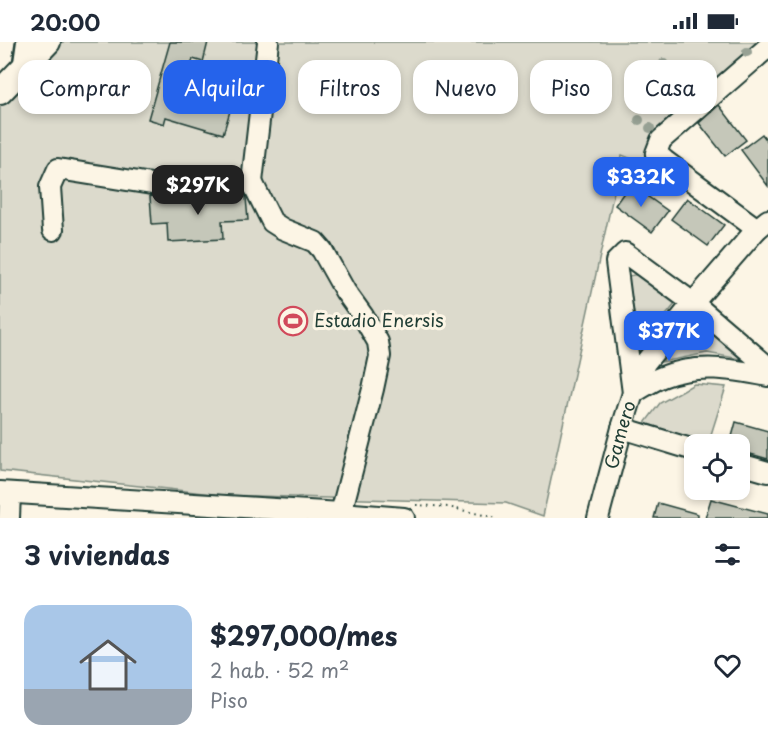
<!DOCTYPE html>
<html lang="es">
<head>
<meta charset="utf-8">
<style>
  body { margin:0; font-family:"Playpen Sans",sans-serif; background:#f2f2f3; color:#1f2937; height:100vh; display:flex; flex-direction:column; font-size:22px; white-space:nowrap }
  * { box-sizing:border-box; margin:0 }
  p { font-size:20px; color:#747a83 }
  .icon { flex:none; width:33px; height:33px; fill:none; stroke:currentColor; stroke-width:2; stroke-linecap:round; stroke-linejoin:round }
  .map { position:relative; height:476px; overflow:hidden }
  .panel { display:flex; flex-direction:column; background:#fff; flex:1 }
  .panel>* { flex:none }
  .banner { position:absolute; left:18px; top:18px; width:732px; height:54px; display:flex; gap:12px }
  .controls { position:absolute; left:684px; top:392px; display:grid; gap:12px }
  .controls a { display:grid; place-items:center; width:66px; height:66px; border-radius:12px; background:#fff; box-shadow:0 3px 9px #0003; font-size:30px }
  .price { position:absolute; translate:-50% -51px; padding:0 14px; border-radius:12px; background:#2563eb; color:#fff; font-size:20px; line-height:39px; filter:drop-shadow(0 2px 3px #0008) }
  .price::after { content:''; position:absolute; left:50%; top:36px; width:18px; height:14px; margin-left:-9px; background:inherit; clip-path:polygon(0 0,100% 0,50% 100%) }
  .price.on { background:#222; color:#fff }
  ul { padding:0; list-style:none }
  li { display:flex; align-items:center; gap:18px; height:150px; padding:0 24px }
  li span { display:grid; place-items:center; flex:none; width:168px; height:120px; border-radius:18px; color:#555 }
  li>.icon { margin-inline-start:auto }
  span .icon { width:72px; height:72px; fill:#fffc; stroke-width:1 }
  li b { font-size:26px }
  h2 { display:flex; justify-content:space-between; align-items:center; height:72px; padding:0 24px; font-size:26px }
  .chip { padding:0 21px; border-radius:18px; background:#fff; box-shadow:0 3px 9px #0003; font-size:21px; line-height:54px }
  .chip.on { background:#2563eb; color:#fff }
  .status { display:flex; justify-content:space-between; align-items:center; height:42px; padding:0 30px; background:#fff; direction:ltr }
  .status svg { height:16px; fill:currentColor }
  .map>svg:first-child { display:block }
</style>
</head>
<body>
<div class="status"><b>20:00</b><svg viewBox="0 0 49 12"><path d="M0 12V9h3v3zM5 12V6h3v6zM10 12V3h3v9zM15 12V0h3v12zM26 1h20v11H26zM47 4h2v5h-2z"/></svg></div>
<div class="map">
<svg width="768" height="476" viewBox="0 0 768 476">
  <rect width="100%" height="100%" fill="#fcf5e5"/>
  <filter id="ink" filterUnits="userSpaceOnUse"><feTurbulence type="fractalNoise" baseFrequency=".0167" numOctaves="2"/><feDisplacementMap in="SourceGraphic" scale="12" xChannelSelector="R" yChannelSelector="G"/><feConvolveMatrix kernelMatrix="1 2 1 2 8 2 1 2 1" color-interpolation-filters="sRGB"/></filter>
  <g filter="url(#ink)">
    <!-- green -->
    <path fill="#dcdacc" stroke="#7e8c80" stroke-width="1.5" d="M 63,0 L 768,0 L 657,96 L 649,124 L 622,113 L 543,474 L 506,461 L 223,453 L 0,429 L 0,62 L 48,12 Z
      M 640,232 L 676,261 L 643,301 L 636,299 L 628,234 Z
      M 698,282 L 748,315 L 746,318 L 707,311 L 662,320 L 690,283 Z
      M 694,342 L 726,345 L 708,402 L 645,381 L 660,361 Z"/>
    <!-- building -->
    <path fill="#c5c7b9" stroke="#1f3d34" stroke-width="1.5" d="M 170,0 L 208,0 L 203,20 L 193,17 L 183,50 L 213,58 L 215,50 L 234,56 L 223,92 L 166,75 L 164,82 L 148,77 Z
      M 719,63 L 746,98 L 725,114 L 699,81 Z
      M 762,92 L 768,100 L 768,144 L 741,108 Z
      M 630,142 L 668,169 L 652,190 L 615,163 Z
      M 245,152 L 246,156 L 248,178 L 222,179 L 223,197 L 168,200 L 167,181 L 152,182 L 150,154 L 165,156 Z
      M 687,156 L 724,183 L 708,204 L 671,177 Z
      M 736,380 L 768,389 L 768,417 L 740,409 L 740,402 L 730,402 Z
      M 711,457 L 768,472 L 768,476 L 705,476 Z
      M 658,461 L 698,472 L 698,476 L 654,476 Z"/>
    <g fill="none" stroke-linecap="round" stroke-linejoin="round">
      <!-- minor casing -->
      <g stroke="#1f3d34" stroke-width="24">
        <g id="minor">
          <path d="M 252,140 L 268,0"/>
          <path d="M 757,187 L 665,119 L 656,111 L 661,98 L 768,5"/>
          <path d="M 53,188 L 50,145 L 58,127 L 164,144 L 252,140 L 272,180 L 283,187 L 315,200 L 322,208 L 345,249 L 363,274 L 378,300 L 380,314 L 373,347 L 341,471"/>
          <path d="M 768,325 L 693,261 L 625,211 L 616,220 L 633,351 C 642,346 652,339 662,335 C 698,321 731,327 768,334"/>
          <path d="M 622,386 L 694,408"/>
          <path d="M 740,422 L 768,430"/>
          <path d="M 0,450 L 341,471 L 404,476"/>
          <path d="M 9,476 L 10,451"/>
          <path id="s1" d="M 598,476 L 622,386 L 633,351 L 645,321 L 693,261 L 757,187 L 768,178"/>
        </g>
      </g>
      <!-- major casing -->
      <g stroke="#1f3d34" stroke-width="28">
        <path id="major" d="M 0,50 L 48,0"/>
      </g>
      <!-- highway casing -->
      <g stroke="#1f3d34" stroke-width="33">
        <path id="highway" d="M 28,21 L 31,0"/>
      </g>
      <!-- path -->
      <path stroke="#1f3d34" stroke-width="2" stroke-dasharray="1.5 4.5" stroke-linecap="butt" d="M 416,463 L 448,465 L 497,476"/>
      <!-- minor -->
      <use href="#minor" stroke="#fcf5e5" stroke-width="20"/>
      <!-- major -->
      <use href="#major" stroke="#fcf5e5" stroke-width="24"/>
      <!-- highway -->
      <use href="#highway" stroke="#fcf5e5" stroke-width="28"/>
    </g>
    <!-- trees -->
    <g fill="#97a194">
      <circle cx="747" cy="10" r="5"/>
      <circle cx="664" cy="21" r="5"/>
      <circle cx="669" cy="40" r="5"/>
      <circle cx="656" cy="41" r="5"/>
      <circle cx="648" cy="59" r="5"/>
      <circle cx="662" cy="65" r="5"/>
      <circle cx="639" cy="78" r="5"/>
      <circle cx="650" cy="86" r="5"/>
    </g>
  </g>
  <!-- icons -->
  <defs>
    <g id="stadium-ring" transform="scale(1.5)"><circle r="9.5" fill="#fcf5e5" stroke="#d1495b" stroke-width="1.5"/><path d="M0-5a6.5 5 0 1 0 0 10a6.5 5 0 1 0 0-10ZM-3.5-1.8h7v3.6h-7Z" fill="#d1495b"/></g>
  </defs>
  <g fill-rule="evenodd">
    <use href="#stadium-ring" x="293" y="279"/>
  </g>
  <g text-anchor="middle" stroke-width="6" stroke-linejoin="round" paint-order="stroke">
    <!-- poi labels -->
    <g font-size="18" fill="#1f3d34" stroke="#fcf5e5" text-anchor="start">
      <text x="314" y="285">Estadio Enersis</text>
    </g>
    <!-- street labels -->
    <g font-size="18" fill="#1f3d34" stroke="#fcf5e5">
      <text dy="6" stroke="none"><textPath href="#s1" startOffset="86">Gamero</textPath></text>
    </g>
  </g>
</svg>
<div class="controls">
<a><svg class="icon" aria-label="locate" viewBox="0 0 24 24"><circle cx="12" cy="12" r="6"/><path d="M12 2v4M12 18v4M2 12h4M18 12h4"/></svg></a>
</div>
<b class="price" style="left:641px;top:166px">$332K</b>
<b class="price on" style="left:198px;top:174px">$297K</b>
<b class="price" style="left:669px;top:320px">$377K</b>
<div class="banner">
<a class="chip">Comprar</a>
<a class="chip on">Alquilar</a>
<a class="chip">Filtros</a>
<a class="chip">Nuevo</a>
<a class="chip">Piso</a>
<a class="chip">Casa</a>
</div>
</div>
<section class="panel">
<h2>3 viviendas<svg class="icon" aria-label="filters" viewBox="0 0 24 24"><path d="M4 7h16M4 17h16"/><circle cx="9" cy="7" r="2"/><circle cx="15" cy="17" r="2"/></svg></h2>
<ul>
<li><span style="background:linear-gradient(#a9c7e8 70%,#9aa5b1 0)"><svg class="icon" aria-label="home" viewBox="0 0 24 24"><path d="M3 11l9-7 9 7M6 9v11h12V9"/></svg></span><div><b>$297,000/mes</b><p>2 hab. · 52 m²</p><p>Piso</p></div><svg class="icon" aria-label="heart" viewBox="0 0 24 24"><path d="M12 20l-8-8c-3-5 5-10 8-4 3-6 11-1 8 4z"/></svg></li>
</ul>
</section>
</body>
</html>
